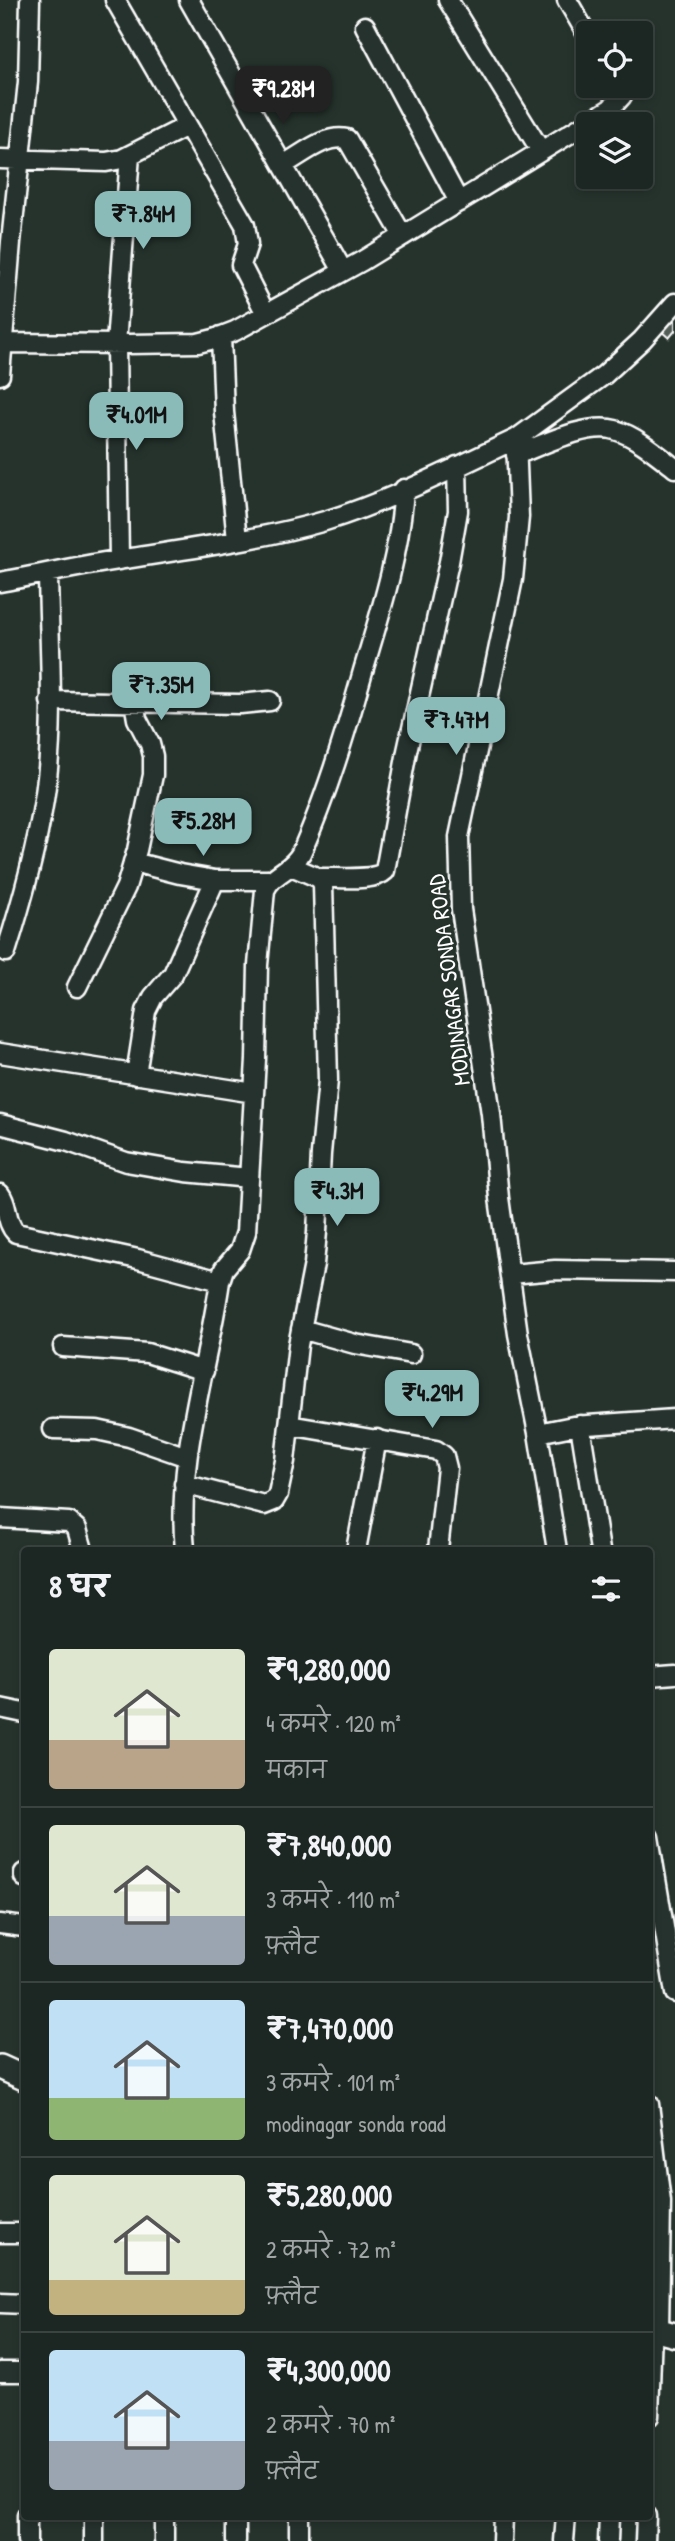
<!DOCTYPE html>
<html lang="hi">
<head>
<meta charset="utf-8">
<style>
  body { margin:0; font-family:"Patrick Hand","Playpen Sans Deva",sans-serif; background:#252e2a; color:#f1f3f6; height:100vh; display:flex; flex-direction:column; font-size:26px; white-space:nowrap }
  * { box-sizing:border-box; margin:0 }
  p { font-size:23px; color:#a0a5a5 }
  .icon { flex:none; width:38px; height:38px; fill:none; stroke:currentColor; stroke-width:2; stroke-linecap:round; stroke-linejoin:round }
  .map { position:relative; flex:1; overflow:hidden }
  .sheet { position:absolute; left:21px; top:1547px; width:632px; height:973px; display:flex; flex-direction:column; background:#1c2622; border-radius:7px; box-shadow:0 4px 10px #0003,0 0 0 2px #3a4340 }
  .sheet>* { flex:none }
  .tools { position:absolute; left:576px; top:21px; display:grid; gap:14px }
  .tools a { display:grid; place-items:center; width:77px; height:77px; border-radius:7px; background:#1c2622; box-shadow:0 4px 10px #0003,0 0 0 2px #3a4340; font-size:35px }
  .price { position:absolute; translate:-50% -60px; padding:0 16px; border-radius:14px; background:#8bbbb9; color:#111; font-size:23px; line-height:46px; filter:drop-shadow(0 2px 4px #0008) }
  .price::after { content:''; position:absolute; left:50%; top:42px; width:21px; height:16px; margin-left:-10px; background:inherit; clip-path:polygon(0 0,100% 0,50% 100%) }
  .price.on { background:#222; color:#fff }
  ul { padding:0; list-style:none }
  li { display:flex; align-items:center; gap:21px; height:175px; padding:0 28px }
  li+li { border-top:2px solid #3a4340 }
  li span { display:grid; place-items:center; flex:none; width:196px; height:140px; border-radius:7px; color:#555 }
  li>.icon { margin-inline-start:auto }
  span .icon { width:84px; height:84px; fill:#fffc; stroke-width:1 }
  li b { font-size:30px }
  h2 { display:flex; justify-content:space-between; align-items:center; height:84px; padding:0 28px; font-size:30px }
  .map>svg:first-child { display:block }
</style>
</head>
<body>
<div class="map">
<svg width="675" height="2541" viewBox="0 0 675 2541">
  <rect width="100%" height="100%" fill="#26332d"/>
  <filter id="ink" filterUnits="userSpaceOnUse"><feTurbulence type="fractalNoise" baseFrequency=".0143" numOctaves="2"/><feDisplacementMap in="SourceGraphic" scale="14" xChannelSelector="R" yChannelSelector="G"/><feConvolveMatrix kernelMatrix="1 2 1 2 8 2 1 2 1" color-interpolation-filters="sRGB"/></filter>
  <g filter="url(#ink)">
    <!-- building -->
    <path fill="#515c57" stroke="#fff" stroke-width="2" d="M 675,314 L 675,331 L 669,338 L 661,331 Z"/>
    <g fill="none" stroke-linecap="round" stroke-linejoin="round">
      <!-- minor casing -->
      <g stroke="#fff" stroke-width="23">
        <path id="minor" d="M 115,0 L 245,225 L 248,244 L 241,265 L 266,314
          M 189,0 L 343,271
          M 448,0 L 541,151
          M 567,0 L 588,36
          M 365,26 L 459,202
          M 0,159 L 106,162 L 122,159 L 187,126
          M 283,165 C 302,155 324,134 347,139 L 403,236
          M 221,336 L 224,412 L 237,540
          M 0,343 L 128,344 L 198,343 L 214,339 L 235,331 L 362,261 L 610,109 L 622,96 L 618,86
          M 0,375 L 11,242 L 28,82 L 30,0
          M 516,439 L 604,375 L 642,340 L 675,303
          M 516,455 C 542,445 588,422 615,430 C 636,436 658,455 675,468
          M 119,560 L 116,344 L 130,155
          M 0,582 C 44,574 87,564 131,558 C 195,548 262,539 325,521 C 390,501 454,468 516,439 L 519,517 L 513,579 L 459,837 L 461,909 L 491,1114 L 499,1198 L 518,1334 L 538,1433 L 557,1550
          M 50,701 L 240,704 L 270,701
          M 133,862 L 180,874 L 215,880 L 269,880
          M 319,878 C 336,877 374,882 385,871 L 407,751 L 449,562 L 458,511 L 457,466
          M 6,952 C 22,902 36,851 44,800 C 56,726 49,648 48,574
          M 77,987 L 126,887 L 137,850 L 153,775 L 153,756 L 150,744 L 137,719 L 134,702
          M 0,1053 L 254,1093
          M 136,1075 L 146,1011 L 153,997 L 173,974 L 215,880
          M 0,1124 L 66,1141 L 126,1162 L 185,1172 L 249,1178
          M 0,1194 C 9,1206 5,1222 16,1233 L 138,1259 L 220,1281
          M 511,1274 L 555,1270 L 675,1272
          M 301,1329 L 355,1344 L 411,1354
          M 63,1347 L 147,1353 L 204,1371
          M 289,1425 L 436,1450 L 444,1456 L 447,1468 L 438,1550
          M 580,1425 L 600,1550
          M 53,1429 L 97,1430 L 129,1437 L 187,1457
          M 538,1433 L 573,1426 L 675,1419
          M 184,1484 L 264,1505 L 274,1501 L 278,1494 L 285,1461 L 298,1345 L 314,1264 L 317,1232 L 321,1154 L 328,1080 L 323,884 L 319,878 L 291,866
          M 0,1518 L 69,1522 L 77,1529 L 83,1550
          M 185,1550 C 176,1459 207,1371 220,1281 L 224,1269 L 240,1250 L 246,1232 L 256,1059 L 258,965 L 265,890 C 273,872 292,871 301,853 C 327,795 346,732 363,671 C 381,611 400,552 404,489
          M 356,1550 L 377,1439
          M 649,1676 L 675,1674
          M 0,1708 L 24,1713
          M 649,1837 L 675,1993
          M 24,1877 L 24,1873
          M 0,1924 L 24,1927
          M 649,2104 L 661,2202 L 659,2331
          M 0,2233 L 24,2233
          M 0,2303 L 24,2304
          M 0,2372 L 24,2372
          M 649,2416 L 652,2329
          M 164,2516 L 164,2541
          M 236,2516 L 236,2541
          M 27,2541 L 27,2516
          M 94,2541 L 94,2516
          M 299,2541 L 299,2516
          M 502,2541 L 503,2516
          M 564,2541 L 566,2516
          M 608,2541 L 609,2516
          M 645,2541 L 646,2516"/>
      </g>
      <!-- major casing -->
      <g stroke="#fff" stroke-width="28">
        <path id="major" d="M 0,2067 L 24,2078
          M 649,2328 L 675,2335"/>
      </g>
      <!-- minor -->
      <use href="#minor" stroke="#26332d" stroke-width="18"/>
      <!-- major -->
      <use href="#major" stroke="#26332d" stroke-width="23"/>
    </g>
  </g>
  <g text-anchor="middle" stroke-width="6" stroke-linejoin="round" paint-order="stroke">
    <!-- street labels -->
    <g font-size="23" fill="#fff" stroke="#26332d">
      <text transform="translate(449 980) rotate(-97)" y="8">MODINAGAR SONDA ROAD</text>
    </g>
  </g>
</svg>
<div class="tools">
<a><svg class="icon" aria-label="locate" viewBox="0 0 24 24"><circle cx="12" cy="12" r="6"/><path d="M12 2v4M12 18v4M2 12h4M18 12h4"/></svg></a>
<a><svg class="icon" aria-label="layers" viewBox="0 0 24 24"><path d="M12 4l9 5-9 5-9-5zM3 14l9 5 9-5"/></svg></a>
</div>
<b class="price on" style="left:283px;top:126px">₹9.28M</b>
<b class="price" style="left:143px;top:251px">₹7.84M</b>
<b class="price" style="left:136px;top:452px">₹4.01M</b>
<b class="price" style="left:161px;top:722px">₹7.35M</b>
<b class="price" style="left:456px;top:757px">₹7.47M</b>
<b class="price" style="left:203px;top:858px">₹5.28M</b>
<b class="price" style="left:337px;top:1228px">₹4.3M</b>
<b class="price" style="left:432px;top:1430px">₹4.29M</b>
<section class="sheet">
<h2>8 घर<svg class="icon" aria-label="filters" viewBox="0 0 24 24"><path d="M4 7h16M4 17h16"/><circle cx="9" cy="7" r="2"/><circle cx="15" cy="17" r="2"/></svg></h2>
<ul>
<li><span style="background:linear-gradient(#dfe7d0 65%,#b9a48a 0)"><svg class="icon" aria-label="home" viewBox="0 0 24 24"><path d="M3 11l9-7 9 7M6 9v11h12V9"/></svg></span><div><b>₹9,280,000</b><p>4 कमरे · 120 m²</p><p>मकान</p></div></li>
<li><span style="background:linear-gradient(#dfe7d0 65%,#9aa5b1 0)"><svg class="icon" aria-label="home" viewBox="0 0 24 24"><path d="M3 11l9-7 9 7M6 9v11h12V9"/></svg></span><div><b>₹7,840,000</b><p>3 कमरे · 110 m²</p><p>फ़्लैट</p></div></li>
<li><span style="background:linear-gradient(#bfe0f5 70%,#8fb573 0)"><svg class="icon" aria-label="home" viewBox="0 0 24 24"><path d="M3 11l9-7 9 7M6 9v11h12V9"/></svg></span><div><b>₹7,470,000</b><p>3 कमरे · 101 m²</p><p>modinagar sonda road</p></div></li>
<li><span style="background:linear-gradient(#dfe7d0 75%,#c2b280 0)"><svg class="icon" aria-label="home" viewBox="0 0 24 24"><path d="M3 11l9-7 9 7M6 9v11h12V9"/></svg></span><div><b>₹5,280,000</b><p>2 कमरे · 72 m²</p><p>फ़्लैट</p></div></li>
<li><span style="background:linear-gradient(#bfe0f5 65%,#9aa5b1 0)"><svg class="icon" aria-label="home" viewBox="0 0 24 24"><path d="M3 11l9-7 9 7M6 9v11h12V9"/></svg></span><div><b>₹4,300,000</b><p>2 कमरे · 70 m²</p><p>फ़्लैट</p></div></li>
</ul>
</section>
</div>
</body>
</html>
